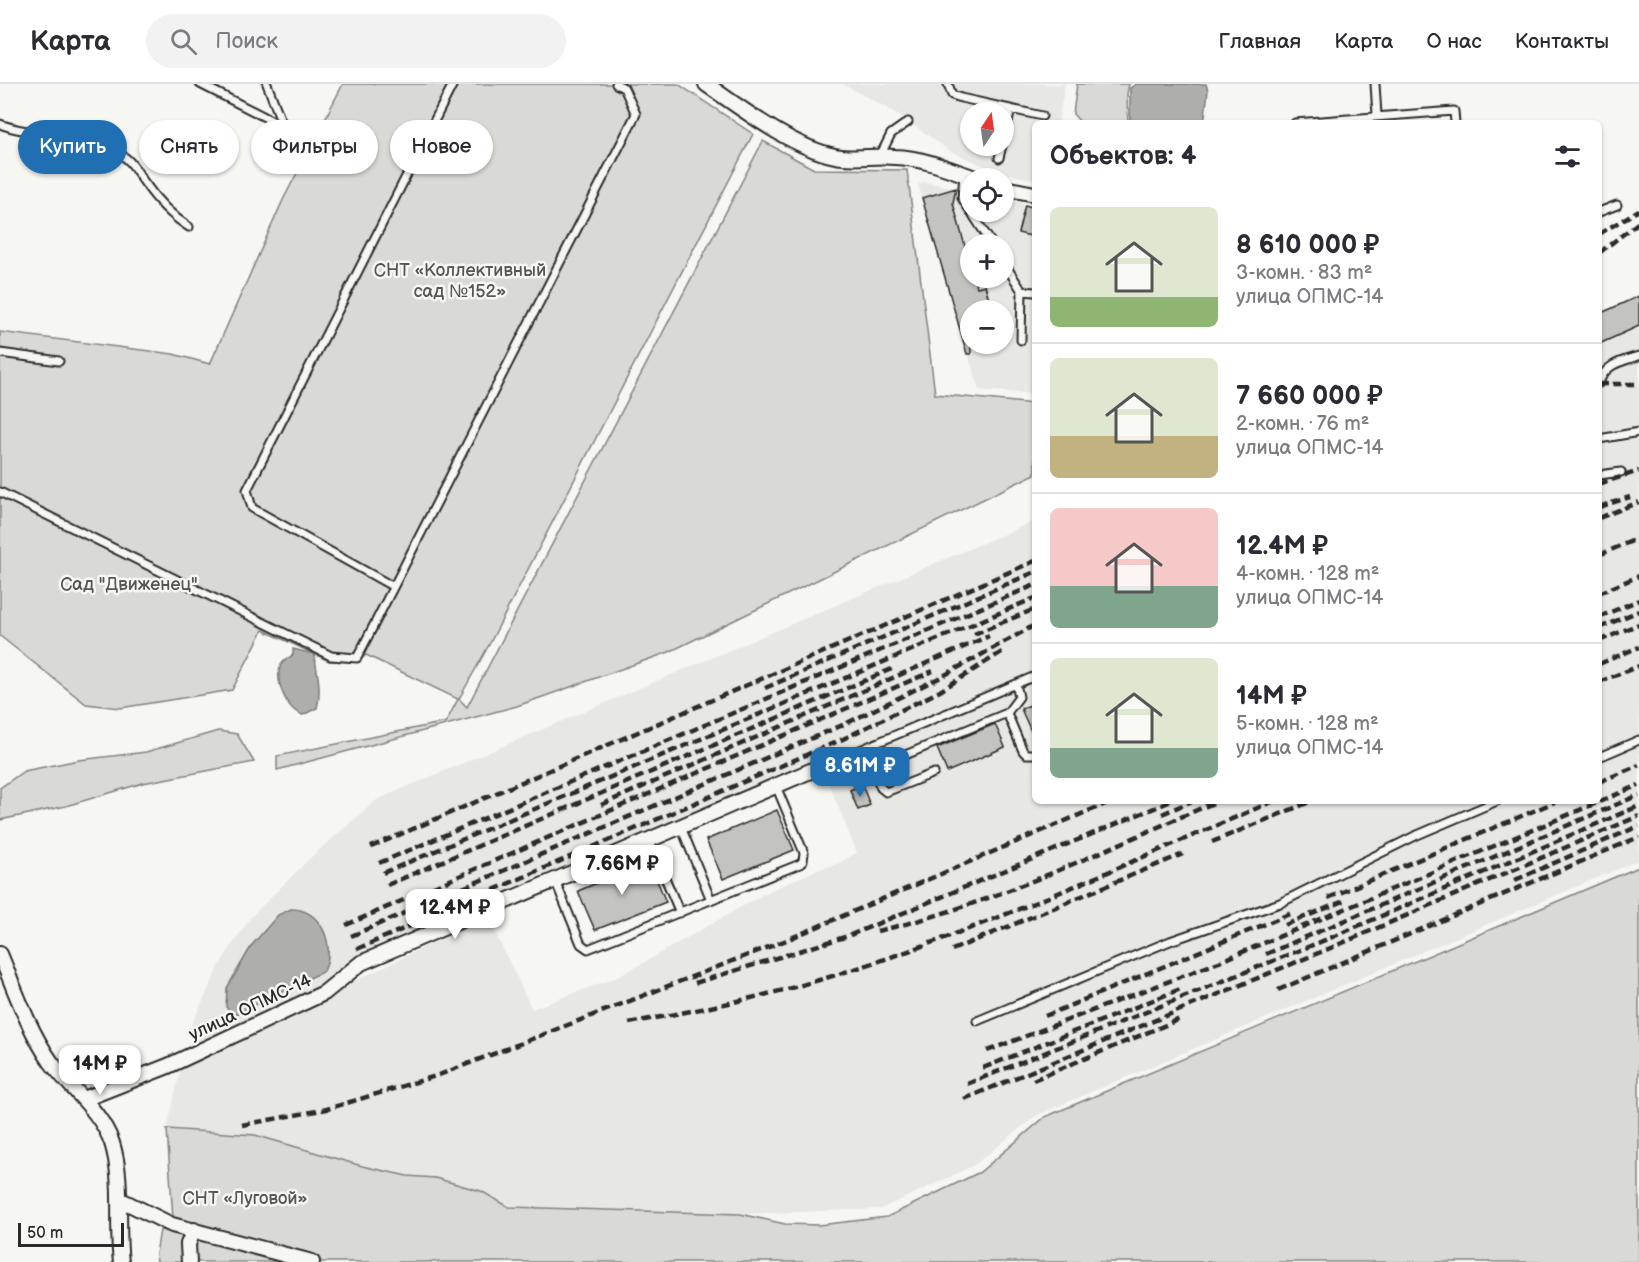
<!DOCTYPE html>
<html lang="ru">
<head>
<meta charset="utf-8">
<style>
  body { margin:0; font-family:"Balsamiq Sans",sans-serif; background:#f2f2f3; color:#2b2b33; height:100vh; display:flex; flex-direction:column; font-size:22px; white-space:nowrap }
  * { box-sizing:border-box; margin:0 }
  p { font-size:20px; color:#7c7c81 }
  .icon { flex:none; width:33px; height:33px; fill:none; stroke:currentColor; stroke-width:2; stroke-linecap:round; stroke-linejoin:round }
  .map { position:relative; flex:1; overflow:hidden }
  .drawer { position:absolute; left:1032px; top:36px; width:570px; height:684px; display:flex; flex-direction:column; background:#fff; border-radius:9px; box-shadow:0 2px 4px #0004 }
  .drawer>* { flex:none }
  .banner { position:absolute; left:18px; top:36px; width:570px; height:54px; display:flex; gap:12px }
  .needle { width:39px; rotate:13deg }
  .controls { position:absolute; left:960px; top:18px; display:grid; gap:12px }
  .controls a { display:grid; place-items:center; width:54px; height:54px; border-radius:50%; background:#fff; box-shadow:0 2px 4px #0004; font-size:30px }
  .scale { position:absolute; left:18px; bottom:15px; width:106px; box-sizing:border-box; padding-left:6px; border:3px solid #2b2b2b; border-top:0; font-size:16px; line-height:21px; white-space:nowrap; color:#2b2b2b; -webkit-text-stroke:4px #f6f6f2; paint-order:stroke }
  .price { position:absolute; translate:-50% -51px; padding:0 14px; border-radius:12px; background:#fff; color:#222; font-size:20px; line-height:39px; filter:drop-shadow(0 2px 3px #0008) }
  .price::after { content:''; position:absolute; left:50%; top:36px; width:18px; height:14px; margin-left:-9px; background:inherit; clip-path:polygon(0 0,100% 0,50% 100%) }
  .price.current { background:#1f6fb2; color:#fff }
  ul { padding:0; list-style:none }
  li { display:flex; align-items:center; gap:18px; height:150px; padding:0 18px }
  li+li { border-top:2px solid #e1e1e2 }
  li span { display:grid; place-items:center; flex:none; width:168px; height:120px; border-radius:9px; color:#555 }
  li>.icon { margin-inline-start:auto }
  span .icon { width:72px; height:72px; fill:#fffc; stroke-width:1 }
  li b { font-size:26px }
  h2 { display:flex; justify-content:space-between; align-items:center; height:72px; padding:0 18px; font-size:26px }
  .chip { padding:0 21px; border-radius:27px; background:#fff; box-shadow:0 2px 4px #0004; font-size:21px; line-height:54px }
  .chip.current { background:#1f6fb2; color:#fff }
  header { display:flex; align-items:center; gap:36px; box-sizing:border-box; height:84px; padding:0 30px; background:#fff; border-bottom:2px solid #e1e1e2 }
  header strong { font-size:28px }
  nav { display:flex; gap:33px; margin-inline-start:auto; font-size:21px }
  .search { width:420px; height:54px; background:#f2f2f3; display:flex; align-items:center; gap:15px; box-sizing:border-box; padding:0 21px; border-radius:33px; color:#7c7c81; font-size:22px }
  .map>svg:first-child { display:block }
</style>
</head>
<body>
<header>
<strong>Карта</strong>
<div class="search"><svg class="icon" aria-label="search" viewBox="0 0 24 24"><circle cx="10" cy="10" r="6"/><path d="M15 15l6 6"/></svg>Поиск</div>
<nav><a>Главная</a><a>Карта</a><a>О нас</a><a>Контакты</a></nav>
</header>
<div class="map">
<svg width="1639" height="1178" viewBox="0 0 1639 1178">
  <rect width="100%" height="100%" fill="#f6f6f2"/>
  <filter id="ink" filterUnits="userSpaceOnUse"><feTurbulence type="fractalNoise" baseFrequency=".0167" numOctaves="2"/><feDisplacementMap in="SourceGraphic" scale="12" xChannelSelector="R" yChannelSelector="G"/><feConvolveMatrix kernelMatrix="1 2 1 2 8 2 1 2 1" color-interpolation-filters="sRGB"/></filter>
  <g filter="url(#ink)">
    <!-- built -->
    <path fill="#e7e7e3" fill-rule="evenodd" d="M 843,0 L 1065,0 L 1058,39 L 1035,39 L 1035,96 L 996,87 L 950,67 L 901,32 ZM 970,28 L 1004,28 L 1004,62 L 970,62 Z
      M 925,98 L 970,107 L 970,128 L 1004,128 L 1004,113 L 1035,124 L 1035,310 L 979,306 L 918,100 ZM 970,160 L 1004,160 L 1004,194 L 970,194 ZM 970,226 L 1004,226 L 1004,260 L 970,260 Z
      M 1639,212 L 1639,776 L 1037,1031 L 973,1082 L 881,1125 L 740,1130 L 508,1123 L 481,1107 L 435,1094 L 407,1092 L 362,1082 L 255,1051 L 167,1045 L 181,983 L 487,832 L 532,925 L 620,892 L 771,806 L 820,785 L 837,780 L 857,769 L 827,695 L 824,696 L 820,688 L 823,683 L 817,673 L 194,961 L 189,946 L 222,877 L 250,834 L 311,773 L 378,715 L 1035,437 L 1035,717 L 1599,717 L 1599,230 Z"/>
    <!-- green -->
    <path fill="#d9d9d5" stroke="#828280" stroke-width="1.5" d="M 343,0 L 678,0 L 753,50 L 490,559 L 459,615 L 467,623 L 763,57 L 814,85 L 907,86 L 935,310 L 1035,320 L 1035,390 L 669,568 L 517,622 L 277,686 L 277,672 L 446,638 L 458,615 L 366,571 L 358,578 L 329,577 L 263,546 L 232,606 L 120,624 L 86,620 L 0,552 L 0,248 L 173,270 L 210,280 L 283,116 Z
      M 1077,0 L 1129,0 L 1127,10 L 1128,39 L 1081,39 L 1073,30 Z
      M 218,647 L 237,650 L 254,678 L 143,699 L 66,722 L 0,736 L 0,704 L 24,687 L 79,676 L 146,668 Z
      M 1639,783 L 1639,1178 L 157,1178 L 156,1170 L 160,1146 L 186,1149 L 184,1137 L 173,1135 L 167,1045 L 255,1051 L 362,1082 L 407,1092 L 435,1094 L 481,1107 L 509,1123 L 740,1130 L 785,1140 L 819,1141 L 887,1133 L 980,1088 L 1045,1033 Z"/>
    <!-- water -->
    <path fill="#aeaeab" stroke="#7a7a78" stroke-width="1.5" d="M 1136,0 L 1206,0 L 1208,7 L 1204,39 L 1130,39 L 1130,4 Z
      M 293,565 L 314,570 C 317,587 322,607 317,624 L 303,631 C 286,626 274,596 281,581 C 284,576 288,574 293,571 Z
      M 291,825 C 322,824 336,863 324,887 L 237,930 L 231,929 L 226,923 L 227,904 L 252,861 L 278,831 Z"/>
    <!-- building -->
    <path fill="#c3c3c0" stroke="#2b2b2b" stroke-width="1.5" d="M 956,104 L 953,119 L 970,180 L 970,194 L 974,194 L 977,203 L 985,201 L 989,216 L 982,218 L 985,226 L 970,226 L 971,270 L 967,270 L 922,114 Z
      M 1025,121 L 1035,124 L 1035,153 L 1018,149 Z
      M 1639,212 L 1639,242 L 1599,260 L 1599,230 Z
      M 1035,619 L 1035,656 L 1021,625 Z
      M 995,640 L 1005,663 L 947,688 L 937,664 Z
      M 862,701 L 870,721 L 858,726 L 850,706 Z
      M 777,726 L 794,766 L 723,795 L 706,756 Z
      M 649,777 L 666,818 L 595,846 L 578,807 Z"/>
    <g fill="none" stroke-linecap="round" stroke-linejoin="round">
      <!-- service casing -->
      <g stroke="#2b2b2b" stroke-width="11">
        <path id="service" d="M 200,0 L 302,52
          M 267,0 L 283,42
          M 948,0 L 952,11 L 961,14 L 1042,32
          M 1375,0 L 1377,31
          M 1295,39 L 1454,27 L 1455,39
          M 0,40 C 42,56 91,44 127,75 C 134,81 139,91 144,98 C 157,117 170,131 189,143
          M 1004,56 L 1011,25
          M 880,72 L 891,50 L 908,38
          M 999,74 L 1002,62
          M 964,91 L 962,114 L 992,160
          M 1599,128 L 1617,121
          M 1004,179 L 1022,207 L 1035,208
          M 1021,256 L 1022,207
          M 0,269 L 59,277
          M 1599,299 C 1605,280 1622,277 1639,272
          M 1599,355 L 1639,348
          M 1599,391 L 1621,388
          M 0,408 L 331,572 L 357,574 L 636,30 L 624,4 L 616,0
          M 392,502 L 252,424 L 247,406 L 453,0
          M 1007,629 L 1023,667 L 1026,670 L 1035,670
          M 1599,673 L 1639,656
          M 836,677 L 843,692 L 852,693 L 1007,629 L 1019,613 L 1016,600
          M 822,682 L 1035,592
          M 873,685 L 881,704 L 886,708 L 934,689
          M 681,743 L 711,816
          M 649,756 L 680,829
          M 555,796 L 581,860 L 588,865 L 800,780 L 803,777 L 804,769 L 776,702
          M 977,937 L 1170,857 L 1280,819 L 1415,752 L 1497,717"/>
      </g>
      <!-- minor casing -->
      <g stroke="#2b2b2b" stroke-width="18">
        <path id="minor" d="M 706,0 C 742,25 792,63 835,72 C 854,76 875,71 895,73 C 923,74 949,85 975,94
          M 1004,104 L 1035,110
          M 0,870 C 15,906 28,945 51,978 C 70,1004 101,1027 112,1059 C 124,1097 116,1139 121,1178
          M 84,1015 L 168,982 L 324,909 L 361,879 L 822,682
          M 119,1115 L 172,1141 L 312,1178
          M 189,1178 L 188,1160 L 194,1146"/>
      </g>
      <!-- service -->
      <use href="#service" stroke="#f6f6f2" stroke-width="7"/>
      <!-- minor -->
      <use href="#minor" stroke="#f6f6f2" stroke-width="14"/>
      <!-- rail -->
      <path stroke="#2b2b2b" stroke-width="4.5" stroke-dasharray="9 4.5" stroke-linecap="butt" d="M 1599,150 L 1639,126
        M 1599,169 L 1639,138
        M 1599,300 L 1639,300
        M 1599,400 L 1639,387
        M 1599,423 L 1630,413
        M 1599,434 L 1639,418
        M 1599,471 L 1639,454
        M 1599,509 L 1639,492
        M 1599,533 L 1639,516
        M 1599,544 L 1639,527
        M 974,550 L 1035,525
        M 1599,557 L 1639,540
        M 1599,580 L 1639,563
        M 1599,598 L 1639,582
        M 765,604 L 1035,488
        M 1599,698 L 1639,681
        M 601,721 L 989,552
        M 1162,730 L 1192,717
        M 1212,758 L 1312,717
        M 371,763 L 1035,477
        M 379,779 L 1035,501
        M 383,789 L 1035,514
        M 1515,796 L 1639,742
        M 387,801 L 894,584
        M 1328,814 L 1557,717
        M 346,841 L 933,587
        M 1285,841 L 1344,817
        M 877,847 C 994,821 1107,764 1218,717
        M 351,852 L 845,640 L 943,592 L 1035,541
        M 357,865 L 843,655 L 940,607 L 1005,566
        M 952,866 L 1183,770
        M 1266,870 L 1639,711
        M 695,899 L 848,852 L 1171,717
        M 1278,906 L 1639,753
        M 1045,932 L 1294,828
        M 629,939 C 692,927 756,915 819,896 C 975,850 1124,780 1274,717
        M 987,967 L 1219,878 L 1639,701
        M 983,984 L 1183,904
        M 1033,996 L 1180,935
        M 967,1000 L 1330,854 L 1639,722
        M 964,1015 L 1333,863 L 1639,732
        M 242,1041 L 327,1025 L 439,991 L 784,857 L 1112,717"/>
    </g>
  </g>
  <g text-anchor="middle" stroke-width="5" stroke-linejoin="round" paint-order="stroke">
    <!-- park labels -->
    <g font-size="18" fill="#565656" stroke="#f6f6f2">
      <text x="460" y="192">СНТ «Коллективный<tspan x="460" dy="21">сад №152»</tspan></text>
      <text x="129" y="506">Сад "Движенец"</text>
      <text x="245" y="1120">СНТ «Луговой»</text>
    </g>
    <!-- street labels -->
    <g font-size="18" fill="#2b2b2b" stroke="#f6f6f2">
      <text transform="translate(250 923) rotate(-25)" y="6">улица ОПМС-14</text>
    </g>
  </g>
</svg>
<div class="controls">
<a><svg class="needle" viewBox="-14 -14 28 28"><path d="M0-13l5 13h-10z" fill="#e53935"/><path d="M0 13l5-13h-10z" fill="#7c7c81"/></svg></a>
<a><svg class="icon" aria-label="locate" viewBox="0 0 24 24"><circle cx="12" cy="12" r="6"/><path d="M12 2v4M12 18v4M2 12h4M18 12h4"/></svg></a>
<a>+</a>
<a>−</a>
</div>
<div class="scale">50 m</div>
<b class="price current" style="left:860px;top:714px">8.61M ₽</b>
<b class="price" style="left:622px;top:812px">7.66M ₽</b>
<b class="price" style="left:455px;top:856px">12.4M ₽</b>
<b class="price" style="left:100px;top:1012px">14M ₽</b>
<div class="banner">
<a class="chip current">Купить</a>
<a class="chip">Снять</a>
<a class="chip">Фильтры</a>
<a class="chip">Новое</a>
</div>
<section class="drawer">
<h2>Объектов: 4<svg class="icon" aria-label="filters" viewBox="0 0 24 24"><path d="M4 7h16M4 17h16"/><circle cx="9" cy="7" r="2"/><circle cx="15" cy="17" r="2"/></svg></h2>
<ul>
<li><span style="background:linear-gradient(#dfe7d0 75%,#8fb573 0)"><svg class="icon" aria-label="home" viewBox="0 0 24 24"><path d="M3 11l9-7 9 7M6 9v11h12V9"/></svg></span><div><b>8 610 000 ₽</b><p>3-комн. · 83 m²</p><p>улица ОПМС-14</p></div></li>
<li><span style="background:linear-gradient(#dfe7d0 65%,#c2b280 0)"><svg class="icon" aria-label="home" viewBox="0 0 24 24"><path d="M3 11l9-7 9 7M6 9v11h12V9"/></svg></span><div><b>7 660 000 ₽</b><p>2-комн. · 76 m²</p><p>улица ОПМС-14</p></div></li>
<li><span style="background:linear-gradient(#f6c9c9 65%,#7fa58c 0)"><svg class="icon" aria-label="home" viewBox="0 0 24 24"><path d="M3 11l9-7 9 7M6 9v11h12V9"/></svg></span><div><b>12.4M ₽</b><p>4-комн. · 128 m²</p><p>улица ОПМС-14</p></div></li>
<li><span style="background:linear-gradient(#dfe7d0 75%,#7fa58c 0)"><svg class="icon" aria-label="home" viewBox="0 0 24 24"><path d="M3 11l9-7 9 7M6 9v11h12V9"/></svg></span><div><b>14M ₽</b><p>5-комн. · 128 m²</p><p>улица ОПМС-14</p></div></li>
</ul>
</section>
</div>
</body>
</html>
